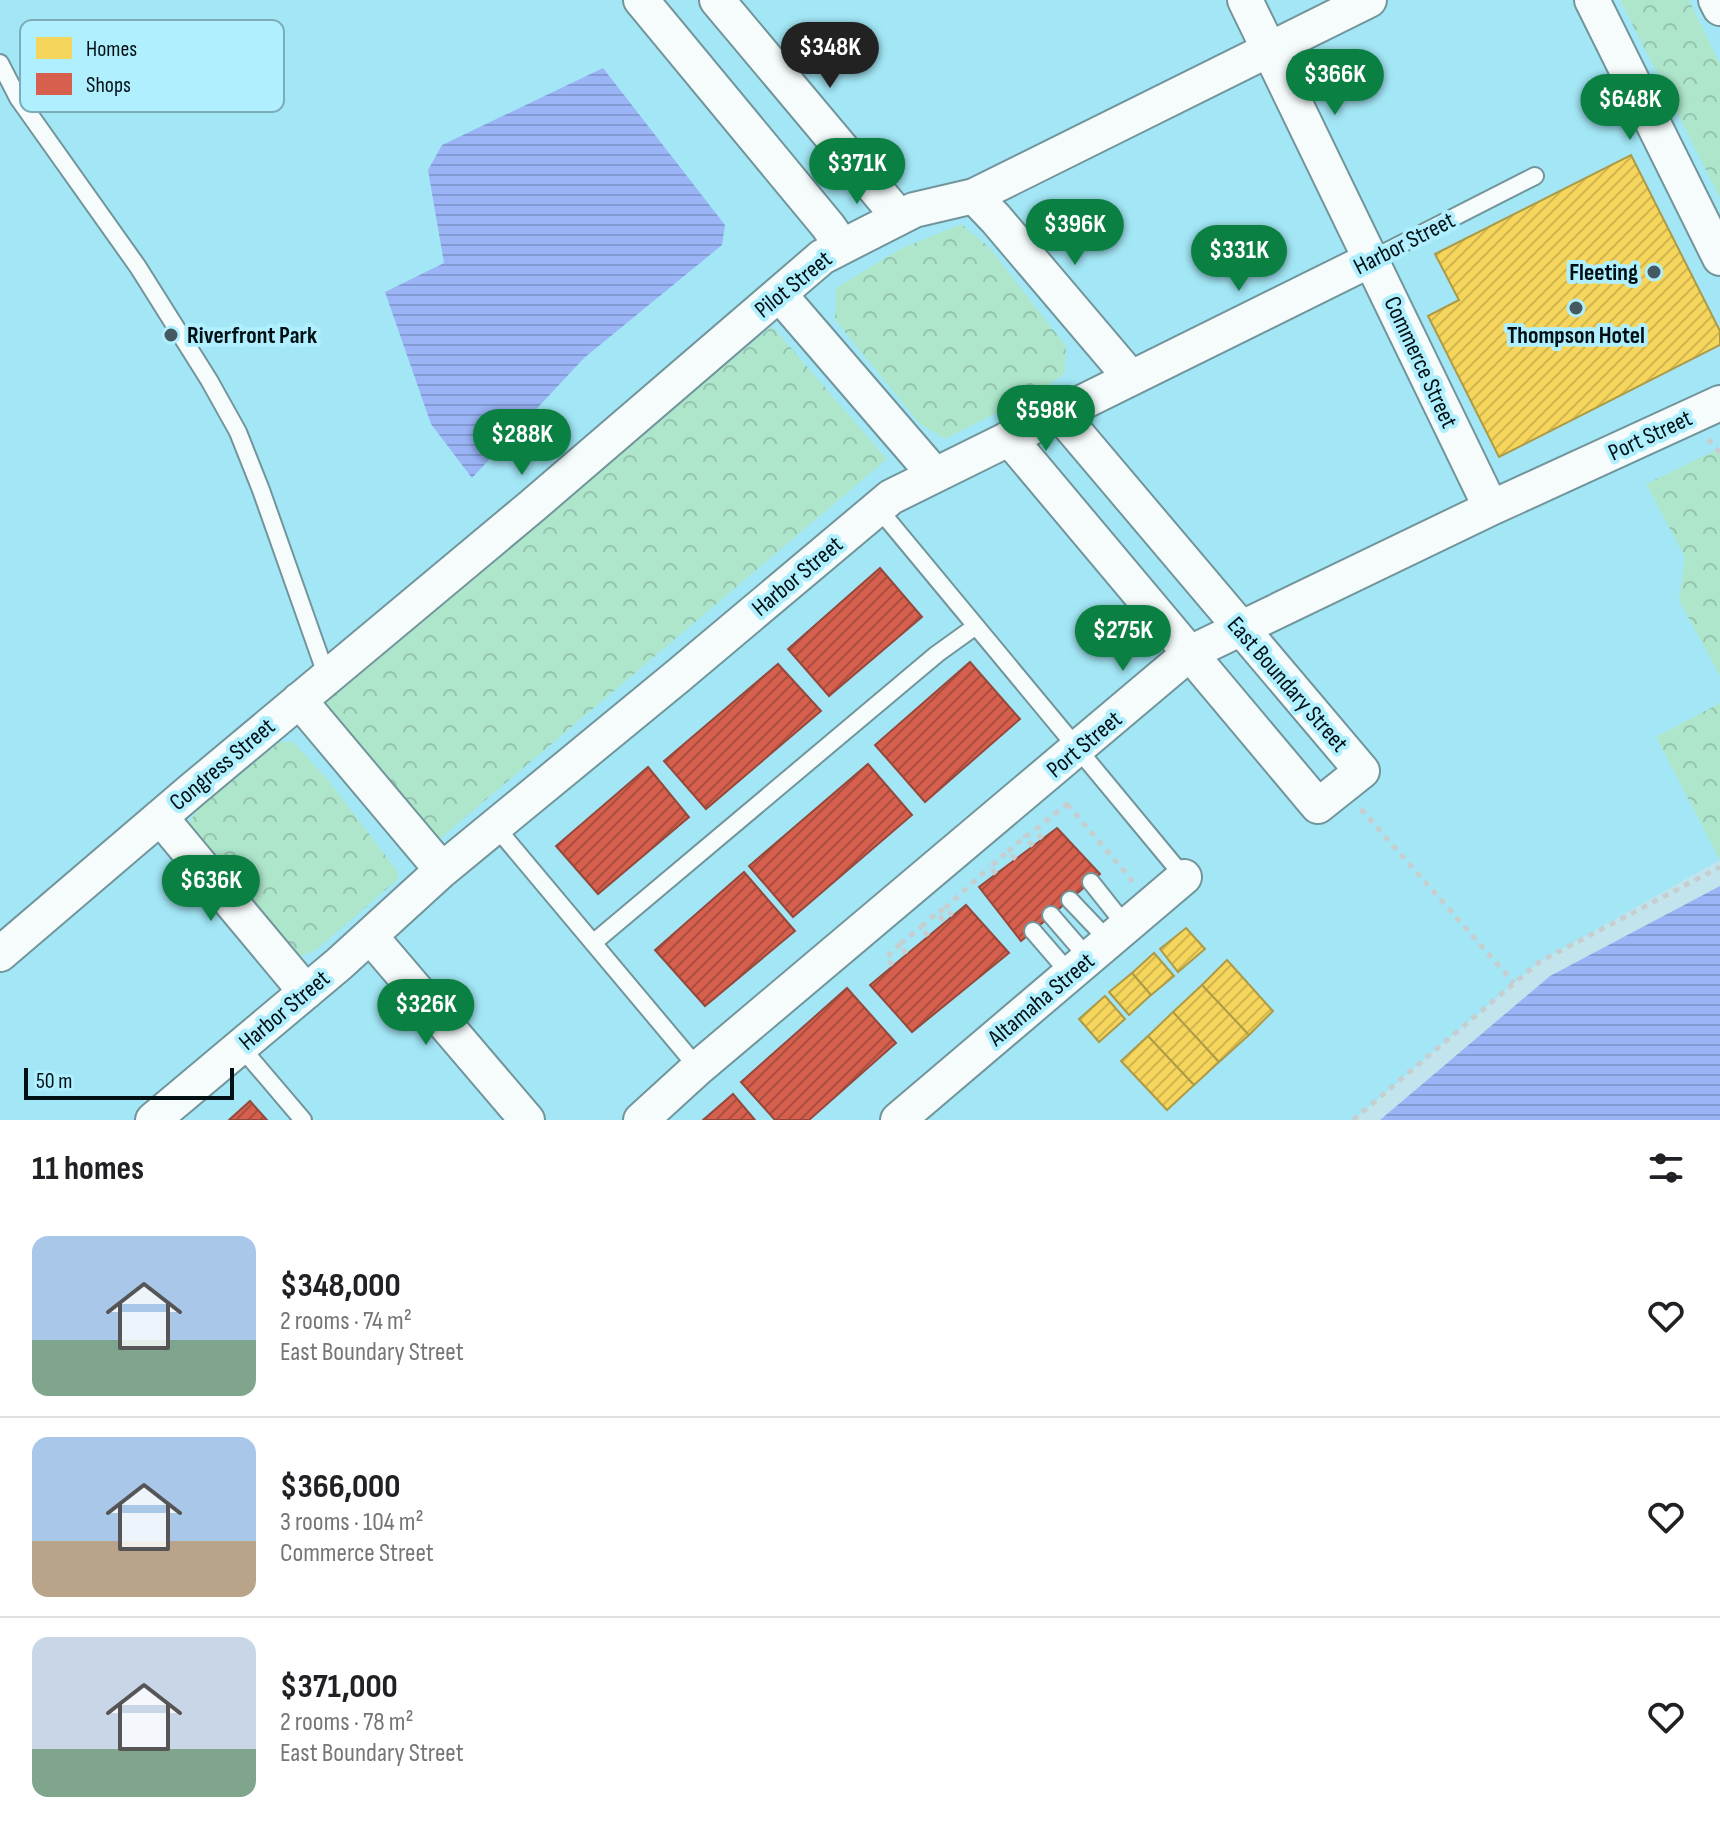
<!DOCTYPE html>
<html lang="en">
<head>
<meta charset="utf-8">
<style>
  body { margin:0; font-family:"Sofia Sans Condensed",sans-serif; background:#f2f2f2; color:#202124; height:100vh; display:flex; flex-direction:column; font-size:30px; white-space:nowrap }
  * { box-sizing:border-box; margin:0 }
  p { font-size:26px; color:#757577 }
  .icon { flex:none; width:44px; height:44px; fill:none; stroke:currentColor; stroke-width:2; stroke-linecap:round; stroke-linejoin:round }
  .map { position:relative; height:1120px; overflow:hidden }
  .drawer { display:flex; flex-direction:column; background:#fff; flex:1 }
  .drawer>* { flex:none }
  .scale { position:absolute; left:24px; bottom:20px; width:210px; box-sizing:border-box; padding-left:8px; border:4px solid #001015; border-top:0; font-size:22px; line-height:28px; white-space:nowrap; color:#001015; -webkit-text-stroke:6px #b0effd; paint-order:stroke }
  .price { position:absolute; translate:-50% -68px; padding:0 18px; border-radius:28px; background:#0b8043; color:#fff; font-size:26px; line-height:52px; filter:drop-shadow(0 2px 4px #0008) }
  .price::after { content:''; position:absolute; left:50%; top:48px; width:24px; height:18px; margin-left:-12px; background:inherit; clip-path:polygon(0 0,100% 0,50% 100%) }
  .price.on { background:#222; color:#fff }
  ul { padding:0; list-style:none }
  li { display:flex; align-items:center; gap:24px; height:200px; padding:0 32px }
  li+li { border-top:2px solid #e0e0e0 }
  li span { display:grid; place-items:center; flex:none; width:224px; height:160px; border-radius:16px; color:#555 }
  li>.icon { margin-inline-start:auto }
  span .icon { width:96px; height:96px; fill:#fffc; stroke-width:1 }
  li b { font-size:34px }
  h2 { display:flex; justify-content:space-between; align-items:center; height:96px; padding:0 32px; font-size:34px }
  .map>svg:first-child { display:block }
</style>
</head>
<body>
<div class="map">
<svg width="1720" height="1120" viewBox="0 0 1720 1120">
  <defs>
    <pattern id="forest-crowns" width="20" height="18" patternUnits="userSpaceOnUse" patternTransform="scale(2)"><rect width="20" height="18" fill="#aee6cc"/><path d="M2 6a3 3 0 1 1 6 0M12 15a3 3 0 1 1 6 0" fill="none" stroke="#94c4ae"/></pattern>
    <pattern id="water-rules" width="6" height="5" patternUnits="userSpaceOnUse" patternTransform="scale(2)"><rect width="6" height="5" fill="#9ab4f6"/><path d="M0 2.5h6" fill="none" stroke="#839ad2"/></pattern>
    <pattern id="homes-hatch" width="6" height="6" patternUnits="userSpaceOnUse" patternTransform="scale(2)"><rect width="6" height="6" fill="#f6d55c"/><path d="M-1 1l2-2M0 6l6-6M5 7l2-2" fill="none" stroke="#d1b64f"/></pattern>
    <pattern id="shops-hatch" width="6" height="6" patternUnits="userSpaceOnUse" patternTransform="scale(2)"><rect width="6" height="6" fill="#d6604d"/><path d="M-1 1l2-2M0 6l6-6M5 7l2-2" fill="none" stroke="#ab4e3f"/></pattern>
  </defs>
  <rect width="100%" height="100%" fill="#c2e4ec"/>
  <!-- built -->
  <path fill="#a3e7f6" d="M 0,0 L 1720,0 L 1720,860 L 1539,962 L 1353,1120 L 0,1120 Z"/>
  <!-- forest -->
  <path fill="url(#forest-crowns)" d="M 1620,0 L 1689,0 L 1720,64 L 1720,198 Z
    M 961,224 L 989,247 L 1066,346 L 1065,373 L 1043,389 L 945,439 L 920,424 L 835,320 L 836,288 L 900,249 Z
    M 772,326 L 887,459 L 435,843 L 333,724 L 326,702 Z
    M 1720,448 L 1720,676 L 1679,600 L 1685,557 L 1646,484 Z
    M 1720,703 L 1720,860 L 1656,737 Z
    M 279,742 L 293,742 L 329,781 L 398,872 L 398,879 L 389,887 L 316,950 L 301,956 L 280,937 L 188,825 L 197,810 Z"/>
  <!-- water -->
  <path fill="url(#water-rules)" d="M 603,68 L 725,225 L 722,245 L 584,358 L 472,478 L 431,424 L 385,292 L 444,263 L 428,170 L 442,145 Z
    M 1720,886 L 1720,1120 L 1380,1120 L 1550,976 Z"/>
  <!-- homes -->
  <path fill="url(#homes-hatch)" stroke="#ac9a47" stroke-width="2" d="M 1631,155 L 1720,331 L 1720,345 L 1499,457 L 1428,316 L 1459,300 L 1435,254 Z
    M 1186,928 L 1205,949 L 1178,972 L 1160,949 Z
    M 1154,953 L 1174,976 L 1151,995 L 1132,973 Z
    M 1227,960 L 1273,1011 L 1249,1035 L 1202,985 Z
    M 1132,973 L 1151,995 L 1129,1015 L 1109,992 Z
    M 1202,985 L 1249,1035 L 1219,1062 L 1173,1012 Z
    M 1105,996 L 1125,1019 L 1099,1042 L 1079,1019 Z
    M 1173,1012 L 1219,1062 L 1194,1085 L 1148,1036 Z
    M 1148,1036 L 1194,1085 L 1167,1110 L 1121,1061 Z"/>
  <!-- shops -->
  <path fill="url(#shops-hatch)" stroke="#96483c" stroke-width="2" d="M 880,568 L 922,617 L 829,696 L 788,649 Z
    M 970,662 L 1020,719 L 925,802 L 875,745 Z
    M 778,664 L 821,711 L 706,809 L 664,761 Z
    M 868,764 L 912,815 L 793,917 L 749,866 Z
    M 648,767 L 689,817 L 598,894 L 556,846 Z
    M 1057,828 L 1100,874 L 1021,941 L 979,887 Z
    M 744,872 L 795,931 L 705,1006 L 655,950 Z
    M 966,905 L 1009,953 L 912,1032 L 870,985 Z
    M 847,988 L 896,1043 L 809,1120 L 775,1120 L 741,1082 Z
    M 733,1094 L 755,1120 L 703,1120 Z
    M 250,1101 L 267,1120 L 229,1120 Z"/>
  <g fill="none" stroke-linecap="round" stroke-linejoin="round">
    <!-- service casing -->
    <g stroke="#71959b" stroke-width="20">
      <path id="service" d="M 0,63 L 18,98 L 138,267 L 209,380 L 238,432 L 261,490 L 327,677
        M 1372,259 L 1535,176
        M 878,508 L 1184,877
        M 495,826 L 698,1068
        M 1091,882 L 1126,926
        M 1070,900 L 1109,941
        M 1051,915 L 1089,959
        M 1033,931 L 1070,974
        M 593,943 L 937,654 L 976,626
        M 240,1046 L 303,1120"/>
    </g>
    <!-- minor casing -->
    <g stroke="#71959b" stroke-width="38">
      <path id="minor" d="M 641,0 L 828,226 L 842,246
        M 717,0 L 899,217
        M 1245,0 L 1491,508
        M 1592,0 L 1720,258
        M 1716,0 L 1720,8
        M 974,196 L 996,219 L 1131,378
        M 779,294 L 935,475
        M 1009,438 L 1318,806 L 1362,771 L 1060,414
        M 299,700 L 442,870
        M 160,817 L 306,992
        M 370,936 L 527,1120
        M 0,954 L 192,790 L 531,507 L 822,257 L 914,210 L 974,196 L 1369,0
        M 153,1120 L 339,964 L 442,870 L 678,676 L 891,497 L 1372,259
        M 641,1120 L 698,1068 L 1190,653 L 1491,508 L 1720,403
        M 898,1120 L 1184,877"/>
    </g>
    <!-- path -->
    <path stroke="#c5cfd1" stroke-width="5" stroke-dasharray="6 6" stroke-linecap="butt" d="M 1708,439 L 1720,453
      M 1067,804 L 1131,879 L 1132,884
      M 1361,809 L 1514,983
      M 1042,839 L 1035,830 L 1067,804 L 1066,802
      M 1033,846 L 1025,837 L 1035,830
      M 1016,859 L 1007,852 L 1025,837
      M 996,874 L 990,867 L 1007,852
      M 944,909 L 937,913 L 945,922
      M 953,915 L 944,909 L 990,867
      M 928,936 L 921,927 L 937,913
      M 906,954 L 900,944 L 921,927
      M 893,965 L 886,958 L 900,944
      M 1353,1120 L 1539,962 L 1720,867"/>
    <!-- service -->
    <use href="#service" stroke="#f6fbfc" stroke-width="16"/>
    <!-- minor -->
    <use href="#minor" stroke="#f6fbfc" stroke-width="34"/>
  </g>
  <!-- markers -->
  <g fill="#445a60" stroke="#b0effd" stroke-width="3">
    <circle cx="1654" cy="272" r="8"/>
    <circle cx="1576" cy="308" r="8"/>
    <circle cx="171" cy="335" r="8"/>
  </g>
  <g text-anchor="middle" stroke-width="8" stroke-linejoin="round" paint-order="stroke">
    <!-- street labels -->
    <g font-size="24" fill="#001015" stroke="#b0effd">
      <text transform="translate(1404 243) rotate(-27)" y="8">Harbor Street</text>
      <text transform="translate(793 284) rotate(-39)" y="8">Pilot Street</text>
      <text transform="translate(1421 362) rotate(65)" y="8">Commerce Street</text>
      <text transform="translate(1650 435) rotate(-25)" y="8">Port Street</text>
      <text transform="translate(797 576) rotate(-40)" y="8">Harbor Street</text>
      <text transform="translate(1288 684) rotate(49)" y="8">East Boundary Street</text>
      <text transform="translate(1084 744) rotate(-40)" y="8">Port Street</text>
      <text transform="translate(222 764) rotate(-40)" y="8">Congress Street</text>
      <text transform="translate(1041 999) rotate(-40)" y="8">Altamaha Street</text>
      <text transform="translate(284 1010) rotate(-40)" y="8">Harbor Street</text>
    </g>
    <!-- poi labels -->
    <g font-size="24" font-weight="bold" fill="#001015" stroke="#b0effd" text-anchor="end">
      <text x="1638" y="280">Fleeting</text>
      <text x="187" y="343" text-anchor="start">Riverfront Park</text>
      <text x="1576" y="343" text-anchor="middle">Thompson Hotel</text>
    </g>
  </g>
  <!-- legend -->
  <rect x="20" y="20" width="264" height="92" rx="12" fill="#b0effd" stroke="#7bacb7" stroke-width="2"/>
  <rect x="36" y="37" width="36" height="22" fill="#f6d55c"/>
  <rect x="36" y="73" width="36" height="22" fill="#d6604d"/>
  <g font-size="22" fill="#001015">
    <text x="86" y="56">Homes</text>
    <text x="86" y="92">Shops</text>
  </g>
</svg>
<div class="scale">50 m</div>
<b class="price on" style="left:830px;top:90px">$348K</b>
<b class="price" style="left:1335px;top:117px">$366K</b>
<b class="price" style="left:1630px;top:142px">$648K</b>
<b class="price" style="left:857px;top:206px">$371K</b>
<b class="price" style="left:1075px;top:267px">$396K</b>
<b class="price" style="left:1239px;top:293px">$331K</b>
<b class="price" style="left:1046px;top:453px">$598K</b>
<b class="price" style="left:522px;top:477px">$288K</b>
<b class="price" style="left:1123px;top:673px">$275K</b>
<b class="price" style="left:211px;top:923px">$636K</b>
<b class="price" style="left:426px;top:1047px">$326K</b>
</div>
<section class="drawer">
<h2>11 homes<svg class="icon" aria-label="filters" viewBox="0 0 24 24"><path d="M4 7h16M4 17h16"/><circle cx="9" cy="7" r="2"/><circle cx="15" cy="17" r="2"/></svg></h2>
<ul>
<li><span style="background:linear-gradient(#a9c7e8 65%,#7fa58c 0)"><svg class="icon" aria-label="home" viewBox="0 0 24 24"><path d="M3 11l9-7 9 7M6 9v11h12V9"/></svg></span><div><b>$348,000</b><p>2 rooms · 74 m²</p><p>East Boundary Street</p></div><svg class="icon" aria-label="heart" viewBox="0 0 24 24"><path d="M12 20l-8-8c-3-5 5-10 8-4 3-6 11-1 8 4z"/></svg></li>
<li><span style="background:linear-gradient(#a9c7e8 65%,#b9a48a 0)"><svg class="icon" aria-label="home" viewBox="0 0 24 24"><path d="M3 11l9-7 9 7M6 9v11h12V9"/></svg></span><div><b>$366,000</b><p>3 rooms · 104 m²</p><p>Commerce Street</p></div><svg class="icon" aria-label="heart" viewBox="0 0 24 24"><path d="M12 20l-8-8c-3-5 5-10 8-4 3-6 11-1 8 4z"/></svg></li>
<li><span style="background:linear-gradient(#c9d6e8 70%,#7fa58c 0)"><svg class="icon" aria-label="home" viewBox="0 0 24 24"><path d="M3 11l9-7 9 7M6 9v11h12V9"/></svg></span><div><b>$371,000</b><p>2 rooms · 78 m²</p><p>East Boundary Street</p></div><svg class="icon" aria-label="heart" viewBox="0 0 24 24"><path d="M12 20l-8-8c-3-5 5-10 8-4 3-6 11-1 8 4z"/></svg></li>
</ul>
</section>
</body>
</html>
